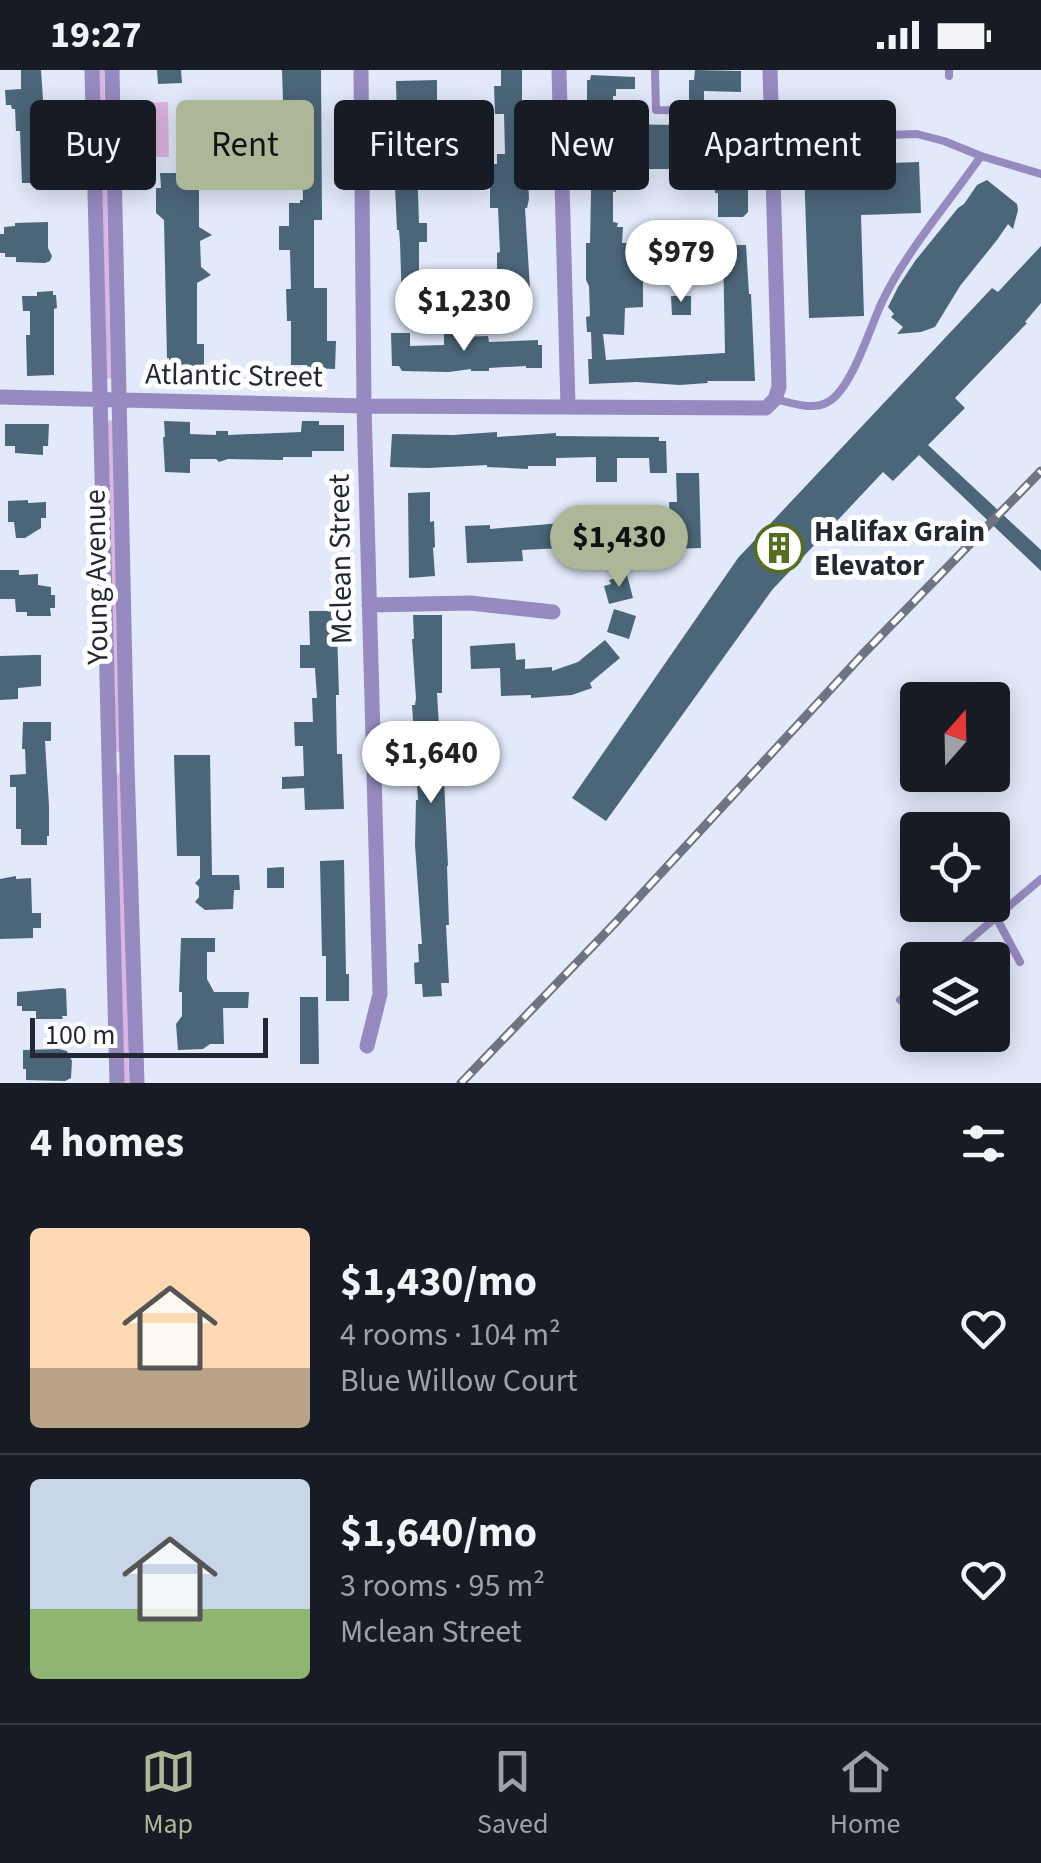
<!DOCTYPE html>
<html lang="en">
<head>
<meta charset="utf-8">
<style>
  body { margin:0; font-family:"Source Sans 3",sans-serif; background:#242831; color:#f1f3f6; height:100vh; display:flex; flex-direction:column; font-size:38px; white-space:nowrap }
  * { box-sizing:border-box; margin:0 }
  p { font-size:32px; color:#9ea1a6 }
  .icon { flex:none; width:55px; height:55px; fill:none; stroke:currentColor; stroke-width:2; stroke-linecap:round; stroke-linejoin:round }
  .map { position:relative; height:1013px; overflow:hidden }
  .details { display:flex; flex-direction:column; background:#171b24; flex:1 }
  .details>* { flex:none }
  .hud { position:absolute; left:30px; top:30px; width:982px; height:90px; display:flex; gap:20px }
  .needle { width:65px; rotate:20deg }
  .fabs { position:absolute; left:900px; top:612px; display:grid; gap:20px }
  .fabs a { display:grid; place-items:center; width:110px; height:110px; border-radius:10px; background:#171b24; box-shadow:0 5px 25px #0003; font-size:50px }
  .scale { position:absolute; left:30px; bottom:25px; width:238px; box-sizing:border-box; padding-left:10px; border:5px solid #222732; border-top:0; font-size:28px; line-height:35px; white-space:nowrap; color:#222732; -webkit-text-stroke:8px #fff; paint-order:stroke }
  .price { position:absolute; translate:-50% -85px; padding:0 22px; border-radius:35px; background:#fff; color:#222; font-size:32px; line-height:65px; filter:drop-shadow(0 2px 5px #0008) }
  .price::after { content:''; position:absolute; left:50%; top:60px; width:30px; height:22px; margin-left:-15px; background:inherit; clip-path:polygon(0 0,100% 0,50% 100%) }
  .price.on { background:#abb796; color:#111 }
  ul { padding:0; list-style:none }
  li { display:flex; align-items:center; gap:30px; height:250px; padding:0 30px }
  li+li { border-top:2px solid #363941 }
  li span { display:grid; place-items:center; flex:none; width:280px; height:200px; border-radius:10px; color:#555 }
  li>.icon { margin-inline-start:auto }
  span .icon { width:120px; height:120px; fill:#fffc; stroke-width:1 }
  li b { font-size:42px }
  h2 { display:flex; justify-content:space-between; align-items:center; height:120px; padding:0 30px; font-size:42px }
  .pill { padding:0 35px; border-radius:10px; background:#171b24; box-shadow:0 5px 25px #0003; font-size:35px; line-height:90px }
  .pill.on { background:#abb796; color:#111 }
  .status { display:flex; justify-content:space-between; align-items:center; height:70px; padding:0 50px; background:#171b24; direction:ltr }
  .status svg { height:28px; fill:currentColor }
  .menu { display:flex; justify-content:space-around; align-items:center; height:140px; border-top:2px solid #363941; background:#171b24; font-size:28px; color:#9ea1a6 }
  .menu a { display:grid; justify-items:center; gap:5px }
  .menu .on { color:#abb796 }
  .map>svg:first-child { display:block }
</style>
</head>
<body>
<div class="status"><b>19:27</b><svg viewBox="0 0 49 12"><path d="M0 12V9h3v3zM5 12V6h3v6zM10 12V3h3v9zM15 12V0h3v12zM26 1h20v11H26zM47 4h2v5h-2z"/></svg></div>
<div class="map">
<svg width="1041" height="1013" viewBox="0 0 1041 1013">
  <rect width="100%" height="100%" fill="#e1e9fa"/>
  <!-- green -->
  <path fill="#ddb5e2" d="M 99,0 L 104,0 L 111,308 L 109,309 L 107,308 Z
    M 255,31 L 256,86 L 231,86 L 230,32 Z
    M 168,32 L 169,87 L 144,87 L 143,33 Z
    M 199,32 L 223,32 L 225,86 L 200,87 Z
    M 111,350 L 113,352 L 121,681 L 119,682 L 116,681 L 108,352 Z
    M 119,703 L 122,705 L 129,1013 L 124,1013 L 117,705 Z"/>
  <!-- building -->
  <path fill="#4b6678" d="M 21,0 L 41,0 L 48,103 L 55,102 L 56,119 L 36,120 L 36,113 L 22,113 L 20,61 L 16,61 L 15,39 L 12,39 L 11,35 L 6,35 L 5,20 L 21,19 Z
    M 157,0 L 181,0 L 182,13 L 158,14 Z
    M 282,0 L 321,0 L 322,148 L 322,150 L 314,150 L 314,218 L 327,218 L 327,271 L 336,271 L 335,299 L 307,298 L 307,295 L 291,295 L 291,251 L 287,251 L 286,219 L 291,219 L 290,180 L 279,180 L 279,156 L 289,156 L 289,133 L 300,133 L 300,130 L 303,130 L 302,90 L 285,91 Z
    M 501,0 L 522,0 L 522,53 L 526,65 L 529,129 L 527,138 L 525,138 L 531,235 L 501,235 L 501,200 L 497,200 L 497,183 L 500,182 L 498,138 L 490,138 L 490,107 L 457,109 L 456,88 L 473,88 L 473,94 L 497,94 L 497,84 L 505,84 L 504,44 L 495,44 L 494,16 L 501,16 Z
    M 695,0 L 741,1 L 741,22 L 704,21 L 704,33 L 689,33 L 689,10 L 694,10 Z
    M 591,5 L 635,7 L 635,19 L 616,19 L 616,26 L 613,26 L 613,54 L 679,55 L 679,48 L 733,49 L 733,104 L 747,104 L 747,113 L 751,118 L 748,120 L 748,142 L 743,147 L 718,147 L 718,123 L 715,123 L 714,99 L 616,99 L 616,122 L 613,122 L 613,152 L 618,153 L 617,157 L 623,157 L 622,173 L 636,173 L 636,198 L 643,198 L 643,237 L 625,238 L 624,265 L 603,264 L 606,290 L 725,283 L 723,175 L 746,175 L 749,224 L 751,224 L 755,311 L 707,311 L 708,313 L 679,315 L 637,312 L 589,314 L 588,289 L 592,289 L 591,262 L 587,262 L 586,247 L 590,246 L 589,216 L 586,210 L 586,173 L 590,173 L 591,122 L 590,99 L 581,98 L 582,39 L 587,39 L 587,10 L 590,10 Z
    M 437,10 L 437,40 L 421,41 L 422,73 L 419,73 L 419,94 L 417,94 L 419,153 L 427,153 L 427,172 L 419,172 L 419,210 L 432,210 L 432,233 L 402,233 L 400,173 L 399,160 L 397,160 L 395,117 L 398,114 L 394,52 L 397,52 L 396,11 Z
    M 919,92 L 921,143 L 861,145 L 864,246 L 809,248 L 804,96 Z
    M 160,103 L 189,103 L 189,111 L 199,111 L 199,157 L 212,165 L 200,171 L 201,197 L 211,205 L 197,213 L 197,274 L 204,274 L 204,297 L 169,297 L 169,288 L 167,288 L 164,150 L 156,143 L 156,118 L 161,118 Z
    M 987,110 L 1017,134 L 1018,140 L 1013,159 L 1008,154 L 997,170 L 960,216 L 935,257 L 921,262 L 897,264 L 903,257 L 891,247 L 894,244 L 888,237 L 898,217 L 915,191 L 958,138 L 964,134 L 977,115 Z
    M 703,151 L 703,171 L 675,170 L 675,153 Z
    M 48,152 L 48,178 L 52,186 L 50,191 L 45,193 L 16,192 L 16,187 L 5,187 L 5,183 L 0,183 L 0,164 L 4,164 L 4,157 L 15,156 L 15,153 Z
    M 1041,176 L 1041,233 L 1025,252 L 1027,253 L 955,328 L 965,338 L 928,375 L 1041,480 L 1041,501 L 919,385 L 893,411 L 883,402 L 772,520 L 606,751 L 572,728 L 738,488 L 992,218 L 998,222 Z
    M 53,221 L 53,225 L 56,225 L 57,238 L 54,239 L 54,305 L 27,306 L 26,265 L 30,265 L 30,241 L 23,241 L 22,226 L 37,226 L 37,222 Z
    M 671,226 L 691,226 L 691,245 L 672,245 Z
    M 462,261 L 462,267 L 488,266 L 489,272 L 538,270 L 538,275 L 542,275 L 542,298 L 526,298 L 526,296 L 489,298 L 489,301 L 471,301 L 471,299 L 449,302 L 402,301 L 399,296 L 392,296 L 391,263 L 410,263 L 410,276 L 444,275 L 444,262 Z
    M 164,351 L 190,352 L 190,364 L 216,365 L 216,361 L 228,361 L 228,365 L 301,362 L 302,351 L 319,351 L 319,355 L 344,355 L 344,381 L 312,381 L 312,387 L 283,387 L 283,390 L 228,389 L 219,392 L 216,389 L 190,389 L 190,403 L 165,402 L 163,367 L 165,367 Z
    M 5,354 L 49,354 L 48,376 L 43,376 L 43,385 L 15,383 L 15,376 L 5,376 Z
    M 497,362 L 497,367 L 556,363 L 556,366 L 659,367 L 659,371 L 666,371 L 667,403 L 650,403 L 649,388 L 617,388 L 617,412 L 596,412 L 596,387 L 556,388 L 556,396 L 528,396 L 528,399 L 487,397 L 487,395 L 428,398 L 390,397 L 392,364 L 453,365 Z
    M 676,403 L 699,403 L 701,478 L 671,479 L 669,432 L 677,432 Z
    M 430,422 L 430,452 L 434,451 L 435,477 L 433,478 L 435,506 L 409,508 L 408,423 Z
    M 28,430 L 28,433 L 46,432 L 46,448 L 41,448 L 41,458 L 25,468 L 16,468 L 14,452 L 8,452 L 8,431 Z
    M 565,444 L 607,458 L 624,469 L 605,496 L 591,487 L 563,478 L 522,480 L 523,491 L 467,493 L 465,456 L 490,455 L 490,459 L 562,453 Z
    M 0,500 L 19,500 L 19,505 L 38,504 L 38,515 L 51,517 L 51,525 L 55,525 L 55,538 L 50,538 L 51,546 L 27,546 L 27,542 L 16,542 L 15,529 L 0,529 Z
    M 627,505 L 633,528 L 609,534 L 604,516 L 611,514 L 609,510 Z
    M 614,539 L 636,546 L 629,569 L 607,562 Z
    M 309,541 L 339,541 L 340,560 L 337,560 L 339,625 L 336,625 L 336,633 L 337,684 L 342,684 L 344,739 L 305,740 L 304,718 L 282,719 L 282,707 L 304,706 L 303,676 L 295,676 L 294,652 L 313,652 L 312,628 L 317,628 L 315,598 L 300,598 L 300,575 L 310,575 Z
    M 413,545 L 442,545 L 442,623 L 437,623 L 439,657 L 447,656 L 448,679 L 444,680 L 444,709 L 448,796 L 447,796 L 449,855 L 446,855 L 449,913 L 441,913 L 442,926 L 423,927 L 422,914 L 415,914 L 414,893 L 419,892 L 418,874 L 422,874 L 415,775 L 416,730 L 418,730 L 412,635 L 415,635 L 416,628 L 412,569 L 414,569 Z
    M 605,570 L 620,588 L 590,613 L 592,618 L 572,625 L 531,628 L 531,625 L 501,626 L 500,598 L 471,599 L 470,576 L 515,573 L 516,590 L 525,589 L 525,599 L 552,597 L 552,601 L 578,592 Z
    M 34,585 L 41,585 L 41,616 L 18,618 L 18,629 L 0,630 L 0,586 Z
    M 23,652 L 51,652 L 51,671 L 45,671 L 49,736 L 49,766 L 47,766 L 47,775 L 21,775 L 21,759 L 16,759 L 16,717 L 10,717 L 10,705 L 26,704 L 25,679 L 22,679 Z
    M 174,685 L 210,685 L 212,805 L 239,805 L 240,820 L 234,820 L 233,839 L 205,840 L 195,832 L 199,827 L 199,817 L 195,813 L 200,808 L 200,786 L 177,786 Z
    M 344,790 L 346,904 L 349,904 L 349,931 L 326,931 L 326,886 L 322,886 L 320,791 Z
    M 284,797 L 284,818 L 267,818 L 267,798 Z
    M 16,806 L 16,809 L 31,808 L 32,843 L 41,843 L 41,858 L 33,858 L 33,868 L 0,869 L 0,809 Z
    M 181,868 L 215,868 L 215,882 L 207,882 L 207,909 L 214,922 L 249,922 L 248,938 L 223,938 L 224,974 L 210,974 L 203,979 L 178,980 L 176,954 L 182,946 L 182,922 L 179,922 Z
    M 62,918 L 66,919 L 67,946 L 62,946 L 63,949 L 36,949 L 36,941 L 22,941 L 22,936 L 17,936 L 17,922 Z
    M 300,927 L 318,927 L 319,994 L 300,994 Z
    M 59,979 L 67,981 L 72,991 L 71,1008 L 65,1011 L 26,1010 L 26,999 L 23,999 L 23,980 Z"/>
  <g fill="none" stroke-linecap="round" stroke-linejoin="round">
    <!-- service -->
    <path stroke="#968ac0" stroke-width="8" d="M 655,0 L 656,40 L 772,42
      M 949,0 L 949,6
      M 773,69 L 917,64 L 944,71 L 981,86 L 1041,104
      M 775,329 C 792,333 812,341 828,332 C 852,319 870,257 882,232 C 905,183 950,131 981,86
      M 996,847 L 1020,892
      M 962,876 L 970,890
      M 946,890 L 1041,809
      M 900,930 L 918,915"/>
    <!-- minor -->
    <path stroke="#968ac0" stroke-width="15" d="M 92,0 L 117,1013
      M 112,0 L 127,695 L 137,1013
      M 361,0 L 364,336 L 380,924 L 367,976
      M 559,0 L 568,337
      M 0,327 L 364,336 L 766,338 L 775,329 L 779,317 L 770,0
      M 369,535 L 470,533 L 553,542"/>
    <!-- rail casing -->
    <g stroke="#6e7481" stroke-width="9">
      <path id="rail" d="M 461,1013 L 616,852 L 863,584 L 1041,401"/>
    </g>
    <!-- rail -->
    <use href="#rail" stroke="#fff" stroke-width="5" stroke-dasharray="15" stroke-linecap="butt"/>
  </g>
  <!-- icons -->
  <defs>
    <g id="building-ring" transform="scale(2.5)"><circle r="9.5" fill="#fff" stroke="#556e20" stroke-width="1.5"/><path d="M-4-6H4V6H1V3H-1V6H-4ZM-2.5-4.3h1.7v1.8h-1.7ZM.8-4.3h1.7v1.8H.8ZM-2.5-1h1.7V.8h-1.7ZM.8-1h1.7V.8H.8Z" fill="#556e20"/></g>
  </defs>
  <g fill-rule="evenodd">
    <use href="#building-ring" x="779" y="478"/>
  </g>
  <g text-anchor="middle" stroke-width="10" stroke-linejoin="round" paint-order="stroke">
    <!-- street labels -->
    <g font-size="30" fill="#222732" stroke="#fff">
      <text transform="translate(234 305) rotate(1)" y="10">Atlantic Street</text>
      <text transform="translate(340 489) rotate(-91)" y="10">Mclean Street</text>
      <text transform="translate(96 507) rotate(-91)" y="10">Young Avenue</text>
    </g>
    <!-- poi labels -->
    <g font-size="30" font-weight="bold" fill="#222732" stroke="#fff" text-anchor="start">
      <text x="814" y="471">Halifax Grain<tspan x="814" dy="34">Elevator</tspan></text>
    </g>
  </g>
</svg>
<div class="fabs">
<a><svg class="needle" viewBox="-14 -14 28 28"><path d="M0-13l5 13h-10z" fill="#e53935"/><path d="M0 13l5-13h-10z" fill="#9ea1a6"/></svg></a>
<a><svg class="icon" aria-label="locate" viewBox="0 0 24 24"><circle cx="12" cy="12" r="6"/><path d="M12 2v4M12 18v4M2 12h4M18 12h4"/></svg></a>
<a><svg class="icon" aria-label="layers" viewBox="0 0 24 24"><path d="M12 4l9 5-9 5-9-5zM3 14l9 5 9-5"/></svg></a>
</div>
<div class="scale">100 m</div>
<b class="price" style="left:681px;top:235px">$979</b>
<b class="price" style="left:464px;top:284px">$1,230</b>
<b class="price on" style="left:619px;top:520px">$1,430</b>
<b class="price" style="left:431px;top:736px">$1,640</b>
<div class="hud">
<a class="pill">Buy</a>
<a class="pill on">Rent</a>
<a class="pill">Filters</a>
<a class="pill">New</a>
<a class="pill">Apartment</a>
</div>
</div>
<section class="details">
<h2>4 homes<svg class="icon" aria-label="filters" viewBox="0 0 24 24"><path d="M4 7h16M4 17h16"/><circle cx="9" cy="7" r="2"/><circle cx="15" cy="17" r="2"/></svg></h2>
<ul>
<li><span style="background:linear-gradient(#ffd9b3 70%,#b9a48a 0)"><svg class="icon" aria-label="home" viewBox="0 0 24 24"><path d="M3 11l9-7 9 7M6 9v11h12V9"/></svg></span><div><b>$1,430/mo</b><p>4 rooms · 104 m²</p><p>Blue Willow Court</p></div><svg class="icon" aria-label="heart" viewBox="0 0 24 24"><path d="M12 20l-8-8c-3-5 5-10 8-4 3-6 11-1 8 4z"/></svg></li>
<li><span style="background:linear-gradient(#c9d6e8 65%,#8fb573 0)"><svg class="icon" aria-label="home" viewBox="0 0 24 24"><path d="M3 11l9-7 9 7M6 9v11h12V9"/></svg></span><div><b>$1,640/mo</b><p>3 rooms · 95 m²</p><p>Mclean Street</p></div><svg class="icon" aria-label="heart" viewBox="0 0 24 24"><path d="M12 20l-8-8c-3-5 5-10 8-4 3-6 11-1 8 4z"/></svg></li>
</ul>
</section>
<nav class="menu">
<a class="on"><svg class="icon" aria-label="map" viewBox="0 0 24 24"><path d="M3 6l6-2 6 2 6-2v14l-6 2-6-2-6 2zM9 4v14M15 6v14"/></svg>Map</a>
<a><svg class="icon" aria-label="saved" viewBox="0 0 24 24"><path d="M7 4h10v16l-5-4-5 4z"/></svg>Saved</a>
<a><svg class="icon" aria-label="home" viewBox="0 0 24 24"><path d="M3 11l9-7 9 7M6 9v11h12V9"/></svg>Home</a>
</nav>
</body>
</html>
